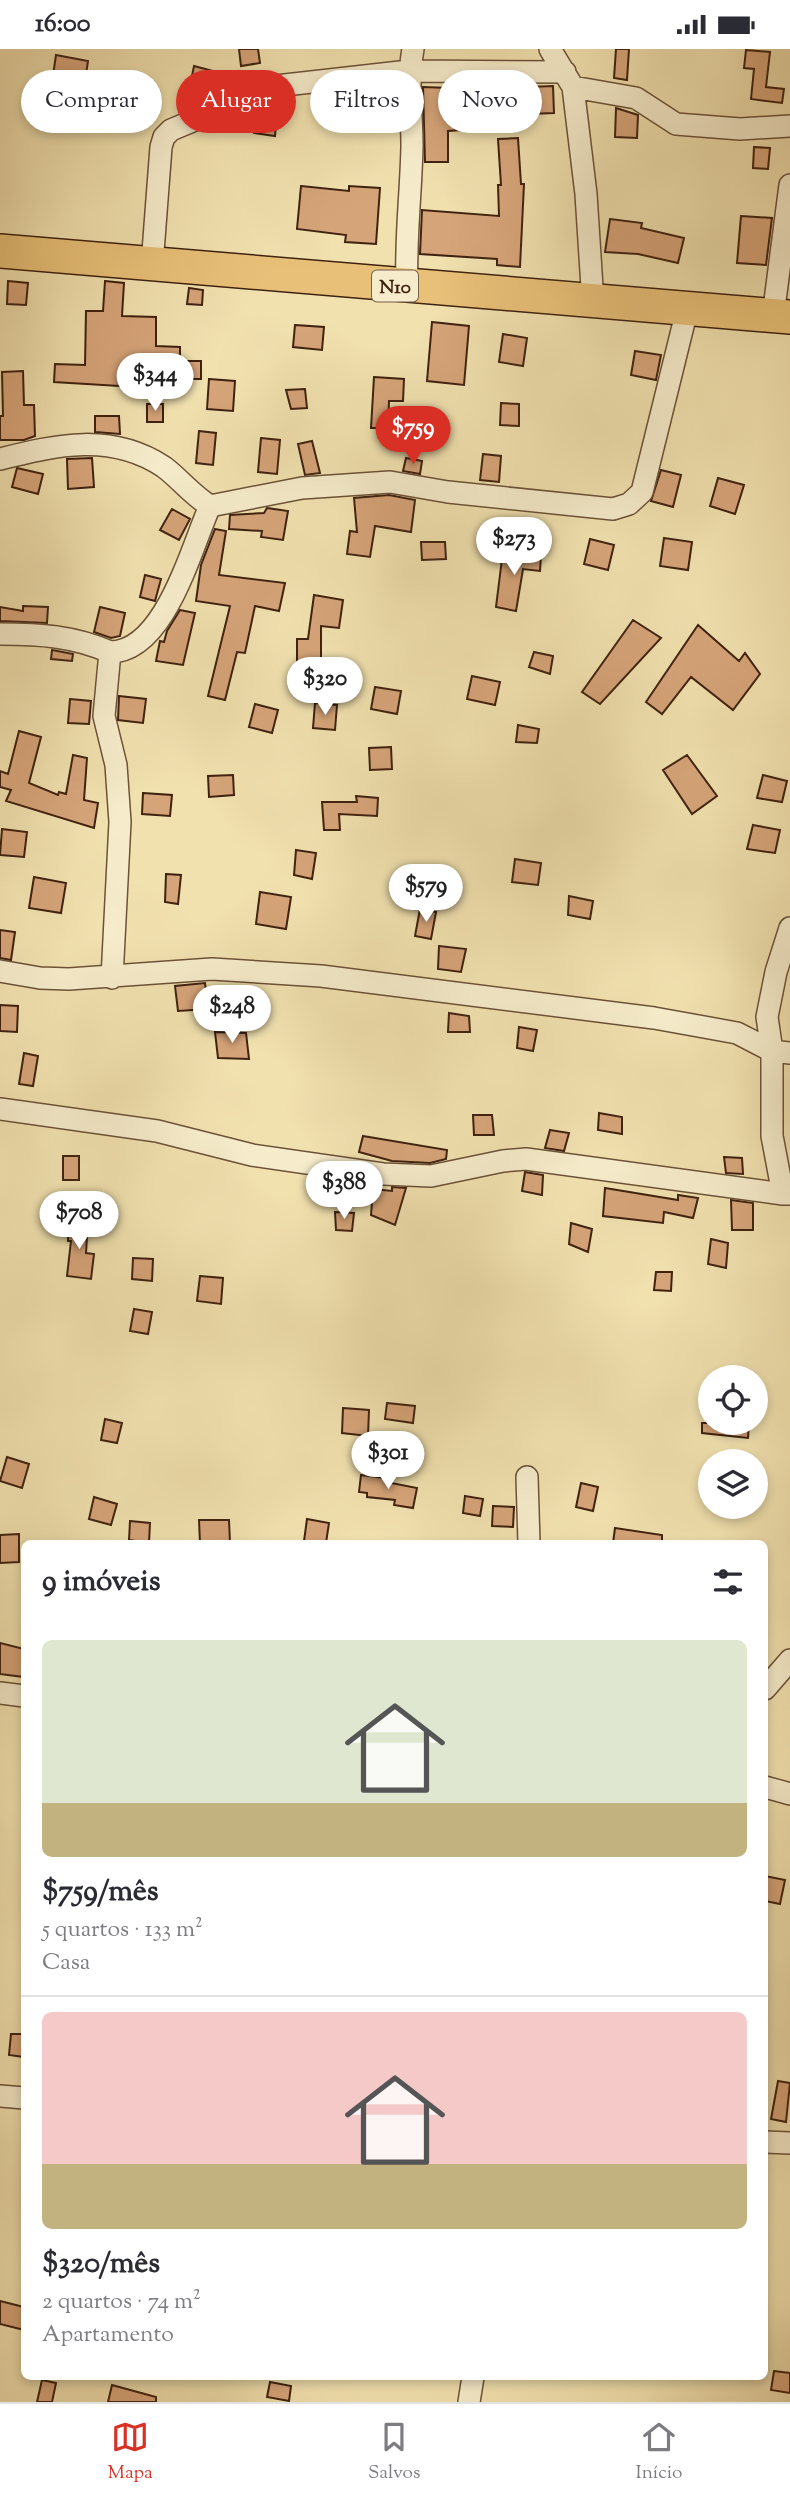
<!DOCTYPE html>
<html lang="pt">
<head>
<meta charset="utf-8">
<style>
  body { margin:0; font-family:"Sorts Mill Goudy",serif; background:#f2f2f3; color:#2b2b33; height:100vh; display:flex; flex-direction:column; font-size:26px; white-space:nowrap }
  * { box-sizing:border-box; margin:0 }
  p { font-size:23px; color:#7c7c81 }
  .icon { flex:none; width:38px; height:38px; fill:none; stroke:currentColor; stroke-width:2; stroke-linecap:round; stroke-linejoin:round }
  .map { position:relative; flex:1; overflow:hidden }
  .side { position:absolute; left:21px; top:1491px; width:747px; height:840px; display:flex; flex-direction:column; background:#fff; border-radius:10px; box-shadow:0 4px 10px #0003 }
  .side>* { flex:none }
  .guide { position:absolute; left:21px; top:21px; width:749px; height:63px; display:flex; gap:14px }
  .fabs { position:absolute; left:698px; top:1316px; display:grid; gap:14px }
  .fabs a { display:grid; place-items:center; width:70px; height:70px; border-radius:50%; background:#fff; box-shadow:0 4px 10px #0003; font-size:35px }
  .price { position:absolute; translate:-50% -60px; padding:0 16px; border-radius:24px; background:#fff; color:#222; font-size:23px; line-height:46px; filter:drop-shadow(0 2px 4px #0008) }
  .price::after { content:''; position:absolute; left:50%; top:42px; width:21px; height:16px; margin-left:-10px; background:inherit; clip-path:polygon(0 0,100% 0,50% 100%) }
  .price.selected { background:#d93025; color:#fff }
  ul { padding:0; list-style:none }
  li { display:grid; align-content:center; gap:14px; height:371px; padding:0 21px }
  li+li { border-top:2px solid #e1e1e2 }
  li span { display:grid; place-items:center; height:217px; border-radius:10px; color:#555 }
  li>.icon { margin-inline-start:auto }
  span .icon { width:126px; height:126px; fill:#fffc; stroke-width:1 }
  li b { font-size:30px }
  h2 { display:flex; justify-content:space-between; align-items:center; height:84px; padding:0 21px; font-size:30px }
  .chip { padding:0 24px; border-radius:32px; background:#fff; box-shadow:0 4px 10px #0003; font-size:24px; line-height:63px }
  .chip.selected { background:#d93025; color:#fff }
  .status { display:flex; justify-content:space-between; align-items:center; height:49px; padding:0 35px; background:#fff; direction:ltr }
  .status svg { height:19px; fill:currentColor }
  .dock { display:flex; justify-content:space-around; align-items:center; height:98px; border-top:2px solid #e1e1e2; background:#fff; font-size:19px; color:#7c7c81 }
  .dock a { display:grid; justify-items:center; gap:4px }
  .dock .selected { color:#d93025 }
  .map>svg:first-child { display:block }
</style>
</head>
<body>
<div class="status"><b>16:00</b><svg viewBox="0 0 49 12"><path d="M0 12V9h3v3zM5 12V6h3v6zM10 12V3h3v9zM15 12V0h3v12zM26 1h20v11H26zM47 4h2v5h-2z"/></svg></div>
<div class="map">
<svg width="790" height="2353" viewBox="0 0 790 2353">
  <rect width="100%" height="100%" fill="#f1e1af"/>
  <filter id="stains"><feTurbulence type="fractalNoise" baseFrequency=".00286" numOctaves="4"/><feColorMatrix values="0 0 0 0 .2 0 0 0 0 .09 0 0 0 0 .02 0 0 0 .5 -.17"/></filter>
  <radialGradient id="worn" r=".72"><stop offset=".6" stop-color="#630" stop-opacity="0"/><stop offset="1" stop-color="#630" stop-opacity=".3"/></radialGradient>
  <!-- building -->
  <path fill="#d6a479" stroke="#3f2210" stroke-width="2" d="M 239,0 L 258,0 L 260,14 L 241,17 Z
    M 616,0 L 629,0 L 627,31 L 614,29 Z
    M 746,1 L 770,3 L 766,38 L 784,40 L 782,54 L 751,50 L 754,20 L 744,19 Z
    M 56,6 L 88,12 L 84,39 L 52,33 Z
    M 194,17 L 224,25 L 219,44 L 190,37 Z
    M 553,37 L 554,64 L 529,65 L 528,38 Z
    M 423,38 L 450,39 L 450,48 L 486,46 L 489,79 L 448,82 L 448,113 L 425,113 Z
    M 269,54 L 278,55 L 275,87 L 254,84 L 256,60 Z
    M 616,59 L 638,66 L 637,89 L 615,88 Z
    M 518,89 L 521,135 L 524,135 L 520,218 L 497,216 L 497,210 L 420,205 L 422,161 L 499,167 L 498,136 L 501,136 L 498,90 Z
    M 754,98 L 770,99 L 768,120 L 753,119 Z
    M 301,137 L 349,142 L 349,137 L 380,139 L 376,195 L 345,193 L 346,186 L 297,180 Z
    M 741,167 L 772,169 L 766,216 L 737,214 Z
    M 610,170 L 642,174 L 641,179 L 684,189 L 678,214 L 638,205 L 605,203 Z
    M 8,232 L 28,234 L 26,256 L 7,255 Z
    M 105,232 L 124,234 L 122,267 L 156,268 L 156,297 L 180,298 L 180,312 L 201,312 L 201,330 L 187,330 L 187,326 L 146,324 L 146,334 L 119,333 L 119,337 L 54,333 L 55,315 L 85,316 L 86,262 L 103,262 Z
    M 189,239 L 203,241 L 202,256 L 187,255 Z
    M 432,273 L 469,277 L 464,336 L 427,332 Z
    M 295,276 L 324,278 L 322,301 L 293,298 Z
    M 503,285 L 527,289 L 523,317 L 499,313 Z
    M 635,302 L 661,306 L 656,331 L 631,326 Z
    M 23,322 L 24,356 L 34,356 L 35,387 L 24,391 L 0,391 L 0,367 L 3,367 L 2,323 Z
    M 374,328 L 404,330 L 403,352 L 389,352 L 388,379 L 371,379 Z
    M 209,330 L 235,332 L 233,362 L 207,360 Z
    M 305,340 L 307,359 L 291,360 L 286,341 Z
    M 501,354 L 519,355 L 519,377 L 500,376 Z
    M 147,355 L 163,355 L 163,373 L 147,373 Z
    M 95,367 L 119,367 L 120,385 L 95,383 Z
    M 199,382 L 216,384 L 213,416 L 196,414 Z
    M 261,389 L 280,391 L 277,425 L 258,423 Z
    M 312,392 L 320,424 L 305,426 L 298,395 Z
    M 483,405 L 501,407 L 499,433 L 480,431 Z
    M 92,409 L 94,438 L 68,440 L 67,410 Z
    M 406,409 L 422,412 L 420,425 L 403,422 Z
    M 17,419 L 43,425 L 38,445 L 12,438 Z
    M 661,421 L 681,426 L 673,458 L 651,452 Z
    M 718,429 L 744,436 L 735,465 L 710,457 Z
    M 389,446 L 415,451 L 411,483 L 375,477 L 370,508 L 347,505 L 350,482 L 357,483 L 354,449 Z
    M 267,459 L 288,462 L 283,491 L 261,488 L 262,482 L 229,480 L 230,466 L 264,464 Z
    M 172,460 L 190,470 L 179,491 L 160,481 Z
    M 215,480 L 226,482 L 219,526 L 285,534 L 279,562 L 255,557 L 245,604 L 237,603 L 225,651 L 208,647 L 230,557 L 196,552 L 201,516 Z
    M 664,489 L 692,493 L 688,521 L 660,517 Z
    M 590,490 L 614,496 L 608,521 L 584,515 Z
    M 421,493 L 445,493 L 446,510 L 422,511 Z
    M 503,502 L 541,507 L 540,522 L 523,520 L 516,562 L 496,558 Z
    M 145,526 L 161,530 L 155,552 L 140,548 Z
    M 314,546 L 343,551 L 339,579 L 321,577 L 321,613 L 297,613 L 297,590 L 308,590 Z
    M 23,557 L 48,558 L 47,574 L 0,572 L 0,558 L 23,562 Z
    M 100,558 L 125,564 L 120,587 L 111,589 L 94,583 Z
    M 180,561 L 195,564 L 183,616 L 156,612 L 160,592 L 164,593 L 167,582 Z
    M 633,571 L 661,589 L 600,655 L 582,643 Z
    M 698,576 L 739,612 L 745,604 L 760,625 L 733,661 L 691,628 L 662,665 L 646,653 Z
    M 52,601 L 73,605 L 72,612 L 51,610 Z
    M 534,603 L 553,607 L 550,625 L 529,618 Z
    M 472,627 L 500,633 L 495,656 L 467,650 Z
    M 375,638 L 401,642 L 397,665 L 371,660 Z
    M 119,647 L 146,650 L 143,674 L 118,671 Z
    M 70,650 L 91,652 L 89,675 L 68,674 Z
    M 315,654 L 337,656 L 335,681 L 313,679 Z
    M 255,655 L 278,661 L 272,684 L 249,678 Z
    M 518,676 L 539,680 L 537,694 L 516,693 Z
    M 19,682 L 41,688 L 29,734 L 58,746 L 59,743 L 66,745 L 73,706 L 87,709 L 84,751 L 98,754 L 94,779 L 6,752 L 11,741 L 0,738 L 0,722 L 8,725 Z
    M 391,698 L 392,720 L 370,721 L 369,699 Z
    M 687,706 L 717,747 L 692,765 L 663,721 Z
    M 233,726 L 234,746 L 209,748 L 208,727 Z
    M 763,726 L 787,732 L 782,753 L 757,749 Z
    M 143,744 L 172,746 L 170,767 L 142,765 Z
    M 356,747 L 378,749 L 377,767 L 339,765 L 340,781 L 324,781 L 322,753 L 357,753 Z
    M 753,776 L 780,781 L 775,804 L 747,800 Z
    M 2,780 L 27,783 L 24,808 L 0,806 Z
    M 296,801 L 316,804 L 312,830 L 294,826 Z
    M 515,810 L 541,814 L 538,836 L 512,833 Z
    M 166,825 L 181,826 L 178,855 L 165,853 Z
    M 34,828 L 66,834 L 61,864 L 29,859 Z
    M 260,843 L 291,848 L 286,880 L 256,875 Z
    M 569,847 L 593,852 L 590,870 L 568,866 Z
    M 420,860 L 436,863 L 431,890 L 415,887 Z
    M 0,881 L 15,883 L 11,911 L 0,909 Z
    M 439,897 L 466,900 L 461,923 L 438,920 Z
    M 205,934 L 208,960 L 178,962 L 175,937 Z
    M 0,956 L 18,957 L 17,983 L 0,982 Z
    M 449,964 L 469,967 L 470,983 L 448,983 Z
    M 519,978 L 537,981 L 533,1002 L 517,999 Z
    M 215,983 L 246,984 L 249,1010 L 218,1009 Z
    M 24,1004 L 38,1007 L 33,1037 L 19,1035 Z
    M 599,1064 L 622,1068 L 622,1085 L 598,1081 Z
    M 473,1066 L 492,1066 L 494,1086 L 474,1086 Z
    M 550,1081 L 569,1084 L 564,1102 L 545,1099 Z
    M 363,1087 L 447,1101 L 446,1110 L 430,1114 L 392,1112 L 359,1103 Z
    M 63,1107 L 79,1107 L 79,1131 L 63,1131 Z
    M 724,1108 L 742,1109 L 743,1125 L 726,1124 Z
    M 525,1123 L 543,1126 L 542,1146 L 522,1142 Z
    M 392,1138 L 406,1139 L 395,1176 L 371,1166 L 373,1140 L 392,1142 Z
    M 605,1139 L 678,1151 L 678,1146 L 698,1149 L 693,1169 L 664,1163 L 663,1174 L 603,1167 Z
    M 731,1151 L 753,1154 L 753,1181 L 732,1181 Z
    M 335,1163 L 354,1164 L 352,1182 L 336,1181 Z
    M 69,1171 L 88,1172 L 86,1204 L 94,1205 L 91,1230 L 67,1227 L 71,1192 L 68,1192 Z
    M 571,1174 L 592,1180 L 588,1203 L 569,1195 Z
    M 711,1190 L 728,1194 L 726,1219 L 708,1215 Z
    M 133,1209 L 153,1210 L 152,1232 L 132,1230 Z
    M 656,1223 L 672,1223 L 671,1242 L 654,1241 Z
    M 200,1227 L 223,1229 L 221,1255 L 197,1252 Z
    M 134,1260 L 152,1263 L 148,1285 L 130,1282 Z
    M 387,1354 L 415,1357 L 413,1374 L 385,1370 Z
    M 343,1359 L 369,1361 L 368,1387 L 342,1384 Z
    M 105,1370 L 122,1374 L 117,1394 L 101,1391 Z
    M 702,1374 L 749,1374 L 748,1389 L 702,1384 Z
    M 7,1408 L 29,1415 L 22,1439 L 0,1432 Z
    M 361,1426 L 386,1429 L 386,1433 L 417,1439 L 413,1459 L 394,1456 L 395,1451 L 367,1448 L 367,1444 L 359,1443 Z
    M 581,1434 L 598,1438 L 593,1462 L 576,1458 Z
    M 465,1447 L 483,1450 L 480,1467 L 463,1464 Z
    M 94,1448 L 117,1455 L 111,1476 L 89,1470 Z
    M 493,1457 L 514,1458 L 513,1478 L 492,1477 Z
    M 307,1470 L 329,1474 L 326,1494 L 304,1492 Z
    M 199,1471 L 229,1471 L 230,1494 L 200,1494 Z
    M 130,1472 L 150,1474 L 149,1494 L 129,1491 Z
    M 615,1479 L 662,1486 L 662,1494 L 613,1494 Z
    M 19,1485 L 19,1513 L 0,1514 L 0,1486 Z
    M 0,1594 L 24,1600 L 24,1628 L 0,1625 Z
    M 765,1827 L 785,1831 L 780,1855 L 765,1852 Z
    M 11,1985 L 24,1985 L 24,2008 L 9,2006 Z
    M 778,2032 L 790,2034 L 786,2073 L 771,2070 Z
    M 0,2252 L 24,2258 L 24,2281 L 0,2275 Z
    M 774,2322 L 790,2324 L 790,2344 L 771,2341 Z
    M 42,2331 L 56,2334 L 52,2353 L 37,2353 Z
    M 270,2333 L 291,2337 L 289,2352 L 267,2348 Z
    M 112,2336 L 156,2348 L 156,2353 L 108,2353 Z"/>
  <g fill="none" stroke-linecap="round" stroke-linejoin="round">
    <!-- minor casing -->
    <g stroke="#6c5238" stroke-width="24">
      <path id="minor" d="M 550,0 L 573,38 L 586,145 L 593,254
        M 573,38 L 636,49 L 676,75 L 740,80 L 790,77
        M 152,216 L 161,98 L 164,88 L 171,81 L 276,37 L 409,22 L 565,23
        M 407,238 C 405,191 411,145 412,97 C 412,64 407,33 413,0
        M 773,267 L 790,136
        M 0,410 C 57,396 111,383 164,418 C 180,430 192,446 210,457 L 302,439 L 390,433 L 448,443 L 613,460 L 629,455 L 642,443 L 687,261
        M 0,585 C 40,585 73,587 110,603
        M 790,879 L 776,923 L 767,968 L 772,1002 L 772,1087 L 783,1145 L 790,1145
        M 0,922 L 40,929 L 69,930 L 212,920 L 321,927 L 654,969 L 737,984 L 772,1002 L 790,1004
        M 112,929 L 120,773 L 116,716 L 104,667 L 110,603 C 165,603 191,499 210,457
        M 0,1060 L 157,1082 L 252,1106 L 383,1125 L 431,1127 L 503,1112 L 526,1110 L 783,1145
        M 527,1428 L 529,1494
        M 765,1640 L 790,1611
        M 0,1644 L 24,1647
        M 765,1738 L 790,1745
        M 0,2047 L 24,2049
        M 765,2093 L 790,2094
        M 469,2353 L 473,2328"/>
    </g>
    <!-- primary casing -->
    <g stroke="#3f2210" stroke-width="36">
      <path id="primary" d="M 0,202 L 790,268"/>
    </g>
    <!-- minor -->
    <use href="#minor" stroke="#f6eccb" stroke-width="21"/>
    <!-- primary -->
    <use href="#primary" stroke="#e8c078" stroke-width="33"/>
  </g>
  <g text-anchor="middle" stroke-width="6" stroke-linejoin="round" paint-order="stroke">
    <!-- shield labels -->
    <rect fill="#f6eccb" stroke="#765f48" stroke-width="2" x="372" y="221.5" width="46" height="31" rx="5"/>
    <g font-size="19" font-weight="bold" fill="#3f2210">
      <text x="395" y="244">N10</text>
    </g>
  </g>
  <rect width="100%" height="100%" filter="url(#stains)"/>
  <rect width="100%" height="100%" fill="url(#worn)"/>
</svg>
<div class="fabs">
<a><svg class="icon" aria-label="locate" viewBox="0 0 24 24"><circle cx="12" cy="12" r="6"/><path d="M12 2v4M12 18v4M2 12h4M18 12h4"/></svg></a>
<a><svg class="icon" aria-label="layers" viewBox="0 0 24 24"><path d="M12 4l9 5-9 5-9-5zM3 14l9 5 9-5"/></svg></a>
</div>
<b class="price" style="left:155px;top:364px">$344</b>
<b class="price selected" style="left:413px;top:417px">$759</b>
<b class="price" style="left:514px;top:528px">$273</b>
<b class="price" style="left:325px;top:668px">$320</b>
<b class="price" style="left:426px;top:875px">$579</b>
<b class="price" style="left:232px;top:996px">$248</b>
<b class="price" style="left:344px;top:1172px">$388</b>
<b class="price" style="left:79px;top:1202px">$708</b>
<b class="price" style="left:388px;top:1442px">$301</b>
<div class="guide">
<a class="chip">Comprar</a>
<a class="chip selected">Alugar</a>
<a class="chip">Filtros</a>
<a class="chip">Novo</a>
</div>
<section class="side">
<h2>9 imóveis<svg class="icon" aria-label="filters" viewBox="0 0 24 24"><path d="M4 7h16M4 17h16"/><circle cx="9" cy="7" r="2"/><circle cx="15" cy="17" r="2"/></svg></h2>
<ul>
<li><span style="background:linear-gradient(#dfe7d0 75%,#c2b280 0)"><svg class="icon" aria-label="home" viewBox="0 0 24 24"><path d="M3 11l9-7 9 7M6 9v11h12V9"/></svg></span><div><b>$759/mês</b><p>5 quartos · 133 m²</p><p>Casa</p></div></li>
<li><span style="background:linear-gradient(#f6c9c9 70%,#c2b280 0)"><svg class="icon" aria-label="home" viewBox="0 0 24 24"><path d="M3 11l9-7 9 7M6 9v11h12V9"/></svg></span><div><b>$320/mês</b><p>2 quartos · 74 m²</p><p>Apartamento</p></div></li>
</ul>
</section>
</div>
<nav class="dock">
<a class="selected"><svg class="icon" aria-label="map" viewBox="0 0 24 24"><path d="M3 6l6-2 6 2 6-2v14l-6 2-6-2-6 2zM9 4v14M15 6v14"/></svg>Mapa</a>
<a><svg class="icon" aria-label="saved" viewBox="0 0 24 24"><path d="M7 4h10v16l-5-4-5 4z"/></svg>Salvos</a>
<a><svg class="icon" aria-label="home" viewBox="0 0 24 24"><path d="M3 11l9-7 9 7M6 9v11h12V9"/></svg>Início</a>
</nav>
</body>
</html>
